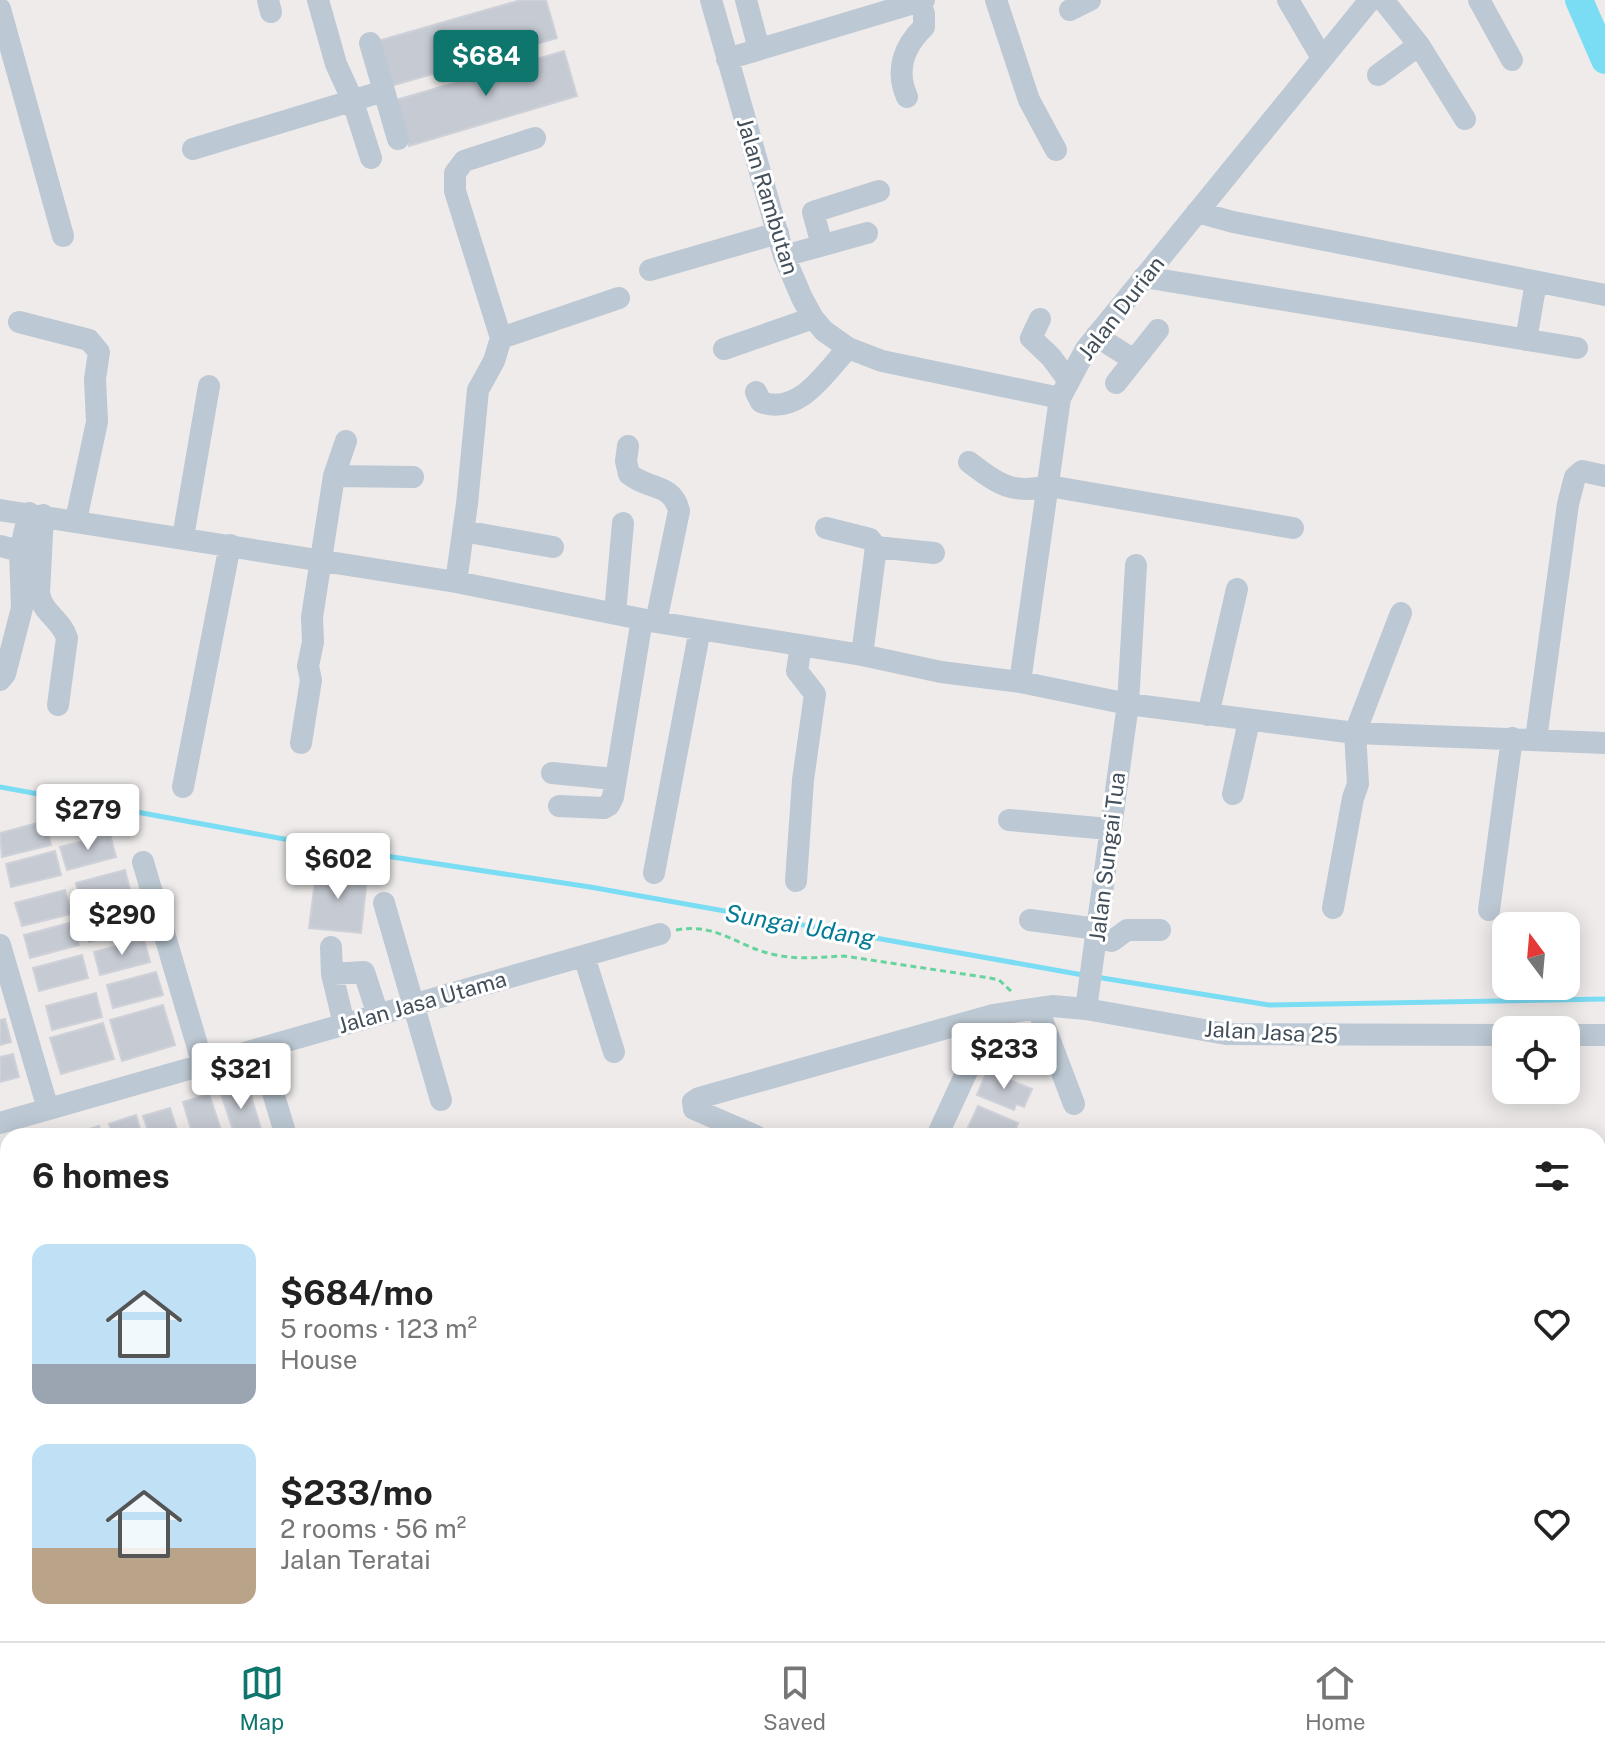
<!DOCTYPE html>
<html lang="en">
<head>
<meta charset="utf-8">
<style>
  body { margin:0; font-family:"Public Sans",sans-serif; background:#f6f6f6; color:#222; height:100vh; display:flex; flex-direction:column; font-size:30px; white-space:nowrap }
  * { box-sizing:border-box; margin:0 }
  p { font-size:26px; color:#767676 }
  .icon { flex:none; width:44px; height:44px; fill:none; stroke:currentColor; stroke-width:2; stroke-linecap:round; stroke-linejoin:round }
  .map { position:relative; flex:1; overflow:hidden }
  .sheet { position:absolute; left:0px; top:1128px; width:1606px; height:514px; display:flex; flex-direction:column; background:#fff; border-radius:24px 24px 0 0; box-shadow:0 4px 20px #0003 }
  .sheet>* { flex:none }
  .needle { width:52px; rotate:344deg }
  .tools { position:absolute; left:1492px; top:912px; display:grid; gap:16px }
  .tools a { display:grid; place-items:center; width:88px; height:88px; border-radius:16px; background:#fff; box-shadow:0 4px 20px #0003; font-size:40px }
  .price { position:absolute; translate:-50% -68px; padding:0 18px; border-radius:8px; background:#fff; color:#222; font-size:26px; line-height:52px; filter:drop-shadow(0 2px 4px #0008) }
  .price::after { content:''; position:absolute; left:50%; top:48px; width:24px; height:18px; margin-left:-12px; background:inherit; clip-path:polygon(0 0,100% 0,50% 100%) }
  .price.current { background:#0f766e; color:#fff }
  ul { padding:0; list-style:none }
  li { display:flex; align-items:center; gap:24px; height:200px; padding:0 32px }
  li span { display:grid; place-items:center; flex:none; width:224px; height:160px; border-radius:16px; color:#555 }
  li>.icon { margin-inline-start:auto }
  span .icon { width:96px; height:96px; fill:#fffc; stroke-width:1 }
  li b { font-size:34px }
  h2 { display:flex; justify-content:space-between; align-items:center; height:96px; padding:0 32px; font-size:34px }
  .tabs { display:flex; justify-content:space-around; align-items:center; height:112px; border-top:2px solid #e0e0e0; background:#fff; font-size:22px; color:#767676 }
  .tabs a { display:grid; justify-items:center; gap:4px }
  .tabs .current { color:#0f766e }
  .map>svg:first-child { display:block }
</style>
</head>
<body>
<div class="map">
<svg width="1605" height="1641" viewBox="0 0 1605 1641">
  <rect width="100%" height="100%" fill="#efebeb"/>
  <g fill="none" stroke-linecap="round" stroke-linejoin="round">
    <!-- stream -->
    <path stroke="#7bddf4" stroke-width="5" d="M 0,787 L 333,848 L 590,887 L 1083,975
      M 1096,977 L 1269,1005 L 1605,999
      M 741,1641 L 746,1634"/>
    <!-- river -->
    <path stroke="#7bddf4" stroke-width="28" d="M 1579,0 L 1605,60"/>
  </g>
  <!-- building -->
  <path fill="#c6cad2" stroke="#ced1d8" stroke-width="2" d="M 521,0 L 546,0 L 557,38 L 391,86 L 378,41 Z
    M 564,51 L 577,96 L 409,146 L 396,100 Z
    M 45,821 L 51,845 L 2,857 L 0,833 Z
    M 110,834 L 116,857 L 67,870 L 60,847 Z
    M 55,851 L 61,875 L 11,887 L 6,864 Z
    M 317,866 L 356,872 L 355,876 L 367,878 L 361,933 L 309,928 Z
    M 125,870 L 131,893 L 82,906 L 76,883 Z
    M 65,890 L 71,914 L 22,926 L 15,903 Z
    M 132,906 L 138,929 L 89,942 L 83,919 Z
    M 73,922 L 79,945 L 30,958 L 24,935 Z
    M 144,939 L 150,962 L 100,975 L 94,952 Z
    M 82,955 L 88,978 L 39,991 L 33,968 Z
    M 156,972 L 163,995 L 113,1008 L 107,985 Z
    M 96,993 L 102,1017 L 52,1030 L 46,1006 Z
    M 163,1005 L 175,1045 L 122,1061 L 110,1020 Z
    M 5,1019 L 11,1042 L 0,1045 L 0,1020 Z
    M 103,1023 L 114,1059 L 61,1074 L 50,1038 Z
    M 13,1054 L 19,1077 L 0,1082 L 0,1057 Z
    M 987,1071 L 1032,1089 L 1024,1107 L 1016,1104 L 1014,1110 L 977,1095 Z
    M 247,1083 L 262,1132 L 250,1136 L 235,1136 L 220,1091 Z
    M 209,1094 L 223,1136 L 193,1136 L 183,1102 Z
    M 978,1106 L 1018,1123 L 1013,1136 L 965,1134 Z
    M 170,1108 L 179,1136 L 150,1136 L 143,1116 Z
    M 136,1115 L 142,1136 L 113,1136 L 109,1124 Z
    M 99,1126 L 102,1136 L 73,1136 L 73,1134 Z
    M 0,1166 L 8,1191 L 8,1209 L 0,1212 Z
    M 8,1219 L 8,1274 L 6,1274 L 0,1255 L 0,1222 Z
    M 0,1329 L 8,1332 L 8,1352 L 0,1375 Z
    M 1598,1354 L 1604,1354 L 1605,1360 L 1605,1393 L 1598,1393 Z
    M 8,1469 L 8,1504 L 0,1501 L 0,1488 Z
    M 117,1634 L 161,1634 L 158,1641 L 115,1641 Z
    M 185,1634 L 212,1634 L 209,1641 L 182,1641 Z
    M 219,1634 L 254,1634 L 251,1641 L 216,1641 Z
    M 342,1634 L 376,1634 L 374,1641 L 339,1641 Z
    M 392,1634 L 427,1634 L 424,1641 L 389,1641 Z
    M 431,1634 L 466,1634 L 464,1641 L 429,1641 Z
    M 568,1634 L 608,1634 L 605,1641 L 565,1641 Z
    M 614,1634 L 638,1634 L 634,1641 L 610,1641 Z
    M 651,1634 L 695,1634 L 691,1640 L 681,1635 L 678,1641 L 647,1641 Z
    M 867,1634 L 914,1634 L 919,1638 L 917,1641 L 877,1641 Z"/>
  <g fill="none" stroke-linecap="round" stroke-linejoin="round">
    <!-- path -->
    <path stroke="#68d49d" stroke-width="3" stroke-dasharray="6 4" stroke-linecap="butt" d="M 676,930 C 717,922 739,948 776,955 C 799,960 822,957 844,956 L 990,978 L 999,980 L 1012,992"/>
    <!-- minor -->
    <path stroke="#bcc8d3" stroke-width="22" d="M 268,0 L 271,12
      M 318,0 L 336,64 L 352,99 L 371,158
      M 711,0 L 784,256 L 802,298 L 813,318 L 824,331 L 848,348 L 882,361 L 1060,398
      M 746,0 L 759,49
      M 996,0 L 1029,100 L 1056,150
      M 1288,0 L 1322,58
      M 1479,0 L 1512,60
      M 0,9 L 63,236
      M 1070,10 L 1090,0
      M 370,43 L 398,139
      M 1419,45 L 1465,119
      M 727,59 L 924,0
      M 1378,75 L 1419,45 L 1383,0
      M 907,97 C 895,70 904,46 924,27 L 924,14 L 920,1
      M 193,149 L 384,91
      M 1197,212 L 1233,222 L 1605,295
      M 822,245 L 813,212 L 879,191
      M 784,256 L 867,233
      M 650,270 L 778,233
      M 1144,277 L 1577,348
      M 1040,319 L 1031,338 L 1051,357 L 1068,380
      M 19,322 L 89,340 L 99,352 L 95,379 L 97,422 L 76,520
      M 1096,336 L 1134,360
      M 501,338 L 619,298
      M 1526,340 L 1536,282
      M 724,349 L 813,318
      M 1116,383 L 1158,330
      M 756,392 L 761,402 C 799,416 825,373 848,348
      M 628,446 L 626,461 L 629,474 C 648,490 673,483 679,511 L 656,622
      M 969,462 C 998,484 1012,495 1049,486 L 1293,528
      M 334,476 L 413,477
      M 0,510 L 456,582 L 656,622 L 862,655 L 941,672 L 1020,682 L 1128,704 L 1355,733 L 1605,743
      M 43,515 L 39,593 C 42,613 61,619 67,638 L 58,705
      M 826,528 L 870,539 L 876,547 L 862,655
      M 463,531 L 553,547
      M 183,537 L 209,386
      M 0,546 L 20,551
      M 876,547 L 934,553
      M 456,582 L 467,504 L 478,390 L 494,361 L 501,338 L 455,191 L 455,173 L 464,161 L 535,138
      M 615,613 L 623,523
      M 0,680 L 5,674 L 22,608 L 20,551 L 29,513
      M 1020,682 L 1060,398 L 1086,349 L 1370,0
      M 1208,715 L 1237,589
      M 1536,739 L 1568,504 L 1575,477 L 1582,471 L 1605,476
      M 301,743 L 311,680 L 308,666 L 313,642 L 312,617 L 334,476 L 346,441
      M 552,773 L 614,779
      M 183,787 L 230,545
      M 1233,794 L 1249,721
      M 559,806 L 604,808 L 609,805 L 613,797 L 642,619
      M 1009,820 L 1109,829
      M 143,862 L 203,1065
      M 654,873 L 700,629
      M 796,881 L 803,780 L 815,694 L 797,671 L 801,646
      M 384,903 L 441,1100
      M 1333,908 L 1353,798 L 1358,784 L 1355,733 L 1401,613
      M 1489,910 L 1512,738
      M 1030,920 L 1097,929
      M 1096,938 L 1112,941 L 1127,930 L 1160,930
      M 0,945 L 48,1109
      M 331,947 L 332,974 L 344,1024
      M 584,956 L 614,1052
      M 332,974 L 364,972 L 378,1015
      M 1038,1009 L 1074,1104
      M 1086,1009 L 1128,704 L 1136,565
      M 1566,1035 L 1605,1035
      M 260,1049 L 286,1136
      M 0,1123 L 660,934
      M 756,1136 L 694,1109 L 693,1102 L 699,1098 L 993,1015 L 1052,1006 L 1086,1009 L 1226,1034 L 1506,1035
      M 937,1136 L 993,1015
      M 0,1300 L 8,1297
      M 1598,1344 L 1605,1344
      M 0,1428 L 8,1431
      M 1598,1451 L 1605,1450
      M 0,1612 L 8,1615
      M 54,1634 L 71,1641
      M 512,1634 L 529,1641
      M 964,1634 L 974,1641
      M 1232,1634 L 1242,1641
      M 1423,1634 L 1432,1641
      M 265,1641 L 268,1634
      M 562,1641 L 565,1634
      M 762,1641 L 766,1634
      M 1529,1641 L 1533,1634"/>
  </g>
  <g text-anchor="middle" stroke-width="6" stroke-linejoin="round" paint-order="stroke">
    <!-- street labels -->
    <g font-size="22" fill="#424f5a" stroke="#fff">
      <text transform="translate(768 196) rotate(73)" y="8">Jalan Rambutan</text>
      <text transform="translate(1121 308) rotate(-52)" y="8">Jalan Durian</text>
      <text transform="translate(1107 857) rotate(-83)" y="8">Jalan Sungai Tua</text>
      <text transform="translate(422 1002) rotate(-16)" y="8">Jalan Jasa Utama</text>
      <text transform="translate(1271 1032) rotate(3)" y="8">Jalan Jasa 25</text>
    </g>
    <!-- water labels -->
    <g font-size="24" font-style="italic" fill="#037b97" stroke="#fff">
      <text transform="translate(800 926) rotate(10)" y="8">Sungai Udang</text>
    </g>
  </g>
</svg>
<div class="tools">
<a><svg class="needle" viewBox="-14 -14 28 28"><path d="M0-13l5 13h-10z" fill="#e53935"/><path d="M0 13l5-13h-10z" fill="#767676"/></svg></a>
<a><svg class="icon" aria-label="locate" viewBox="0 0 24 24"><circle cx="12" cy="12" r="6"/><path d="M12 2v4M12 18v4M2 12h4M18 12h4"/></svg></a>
</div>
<b class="price current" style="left:486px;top:98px">$684</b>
<b class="price" style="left:88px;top:852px">$279</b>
<b class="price" style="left:338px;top:901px">$602</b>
<b class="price" style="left:122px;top:957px">$290</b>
<b class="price" style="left:1004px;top:1091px">$233</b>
<b class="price" style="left:241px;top:1111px">$321</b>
<section class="sheet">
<h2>6 homes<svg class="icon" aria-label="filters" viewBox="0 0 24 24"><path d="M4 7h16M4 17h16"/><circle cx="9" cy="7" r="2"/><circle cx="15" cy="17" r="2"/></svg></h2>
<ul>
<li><span style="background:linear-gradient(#bfe0f5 75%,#9aa5b1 0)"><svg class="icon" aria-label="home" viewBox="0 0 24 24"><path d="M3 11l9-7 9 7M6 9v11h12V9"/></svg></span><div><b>$684/mo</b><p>5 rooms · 123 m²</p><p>House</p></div><svg class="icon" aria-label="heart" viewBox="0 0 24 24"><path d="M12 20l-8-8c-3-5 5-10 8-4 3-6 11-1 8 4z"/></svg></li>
<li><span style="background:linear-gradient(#bfe0f5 65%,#b9a48a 0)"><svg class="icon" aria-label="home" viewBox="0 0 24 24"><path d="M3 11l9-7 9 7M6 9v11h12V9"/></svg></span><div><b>$233/mo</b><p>2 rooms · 56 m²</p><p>Jalan Teratai</p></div><svg class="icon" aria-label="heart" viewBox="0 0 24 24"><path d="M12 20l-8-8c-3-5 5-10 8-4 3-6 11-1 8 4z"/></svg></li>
</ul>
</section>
</div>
<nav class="tabs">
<a class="current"><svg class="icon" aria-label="map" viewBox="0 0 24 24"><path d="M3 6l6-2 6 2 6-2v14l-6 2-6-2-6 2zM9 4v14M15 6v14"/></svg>Map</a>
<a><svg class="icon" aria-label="saved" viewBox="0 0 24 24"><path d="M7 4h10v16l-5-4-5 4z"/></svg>Saved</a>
<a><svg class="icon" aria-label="home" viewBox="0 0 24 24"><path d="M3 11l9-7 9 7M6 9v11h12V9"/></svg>Home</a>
</nav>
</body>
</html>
